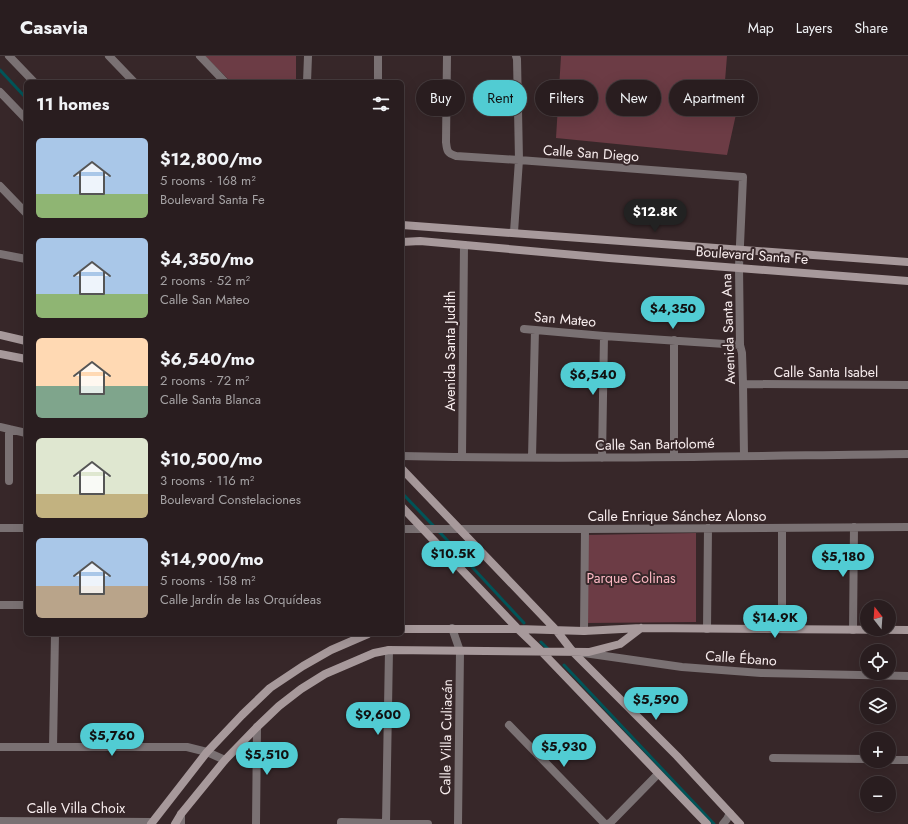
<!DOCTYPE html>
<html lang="en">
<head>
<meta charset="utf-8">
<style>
  body { margin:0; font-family:Jost,sans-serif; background:#312628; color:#f1f3f6; height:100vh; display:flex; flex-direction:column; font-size:15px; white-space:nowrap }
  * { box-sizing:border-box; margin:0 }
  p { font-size:13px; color:#a5a2a4 }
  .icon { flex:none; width:22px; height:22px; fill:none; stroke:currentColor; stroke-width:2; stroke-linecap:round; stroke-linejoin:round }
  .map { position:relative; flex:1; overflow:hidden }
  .sheet { position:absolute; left:24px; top:24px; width:380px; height:556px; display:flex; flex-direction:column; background:#291d1f; border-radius:6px; box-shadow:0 4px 16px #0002,0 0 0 1px #453b3d }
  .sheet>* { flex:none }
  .guide { position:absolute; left:416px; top:24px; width:380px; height:36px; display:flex; gap:8px }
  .needle { width:26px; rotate:343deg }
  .buttons { position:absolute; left:860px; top:544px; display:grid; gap:8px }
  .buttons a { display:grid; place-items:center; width:36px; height:36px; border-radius:50%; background:#291d1f; box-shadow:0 4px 16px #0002,0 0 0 1px #453b3d; font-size:20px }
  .price { position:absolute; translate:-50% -34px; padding:0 9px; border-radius:14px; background:#51ccd3; color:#111; font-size:13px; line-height:26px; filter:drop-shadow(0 1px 2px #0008) }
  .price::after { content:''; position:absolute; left:50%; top:24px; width:12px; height:9px; margin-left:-6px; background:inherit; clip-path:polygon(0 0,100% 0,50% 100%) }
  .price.current { background:#222; color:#fff }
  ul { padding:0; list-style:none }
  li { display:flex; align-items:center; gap:12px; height:100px; padding:0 12px }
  li span { display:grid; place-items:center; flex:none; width:112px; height:80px; border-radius:6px; color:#555 }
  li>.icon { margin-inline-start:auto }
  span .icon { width:48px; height:48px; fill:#fffc; stroke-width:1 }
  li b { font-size:17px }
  h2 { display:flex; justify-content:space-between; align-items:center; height:48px; padding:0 12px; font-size:17px }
  .pill { padding:0 14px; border-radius:18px; background:#291d1f; box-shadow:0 4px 16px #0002,0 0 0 1px #453b3d; font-size:14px; line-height:36px }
  .pill.current { background:#51ccd3; color:#111 }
  header { display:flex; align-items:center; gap:24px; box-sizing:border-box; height:56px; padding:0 20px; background:#291d1f; border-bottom:1px solid #453b3d }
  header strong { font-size:19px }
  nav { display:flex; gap:22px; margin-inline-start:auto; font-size:14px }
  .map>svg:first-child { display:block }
</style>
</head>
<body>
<header>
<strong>Casavia</strong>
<nav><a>Map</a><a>Layers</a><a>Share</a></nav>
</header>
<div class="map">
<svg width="908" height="768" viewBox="0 0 908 768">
  <rect width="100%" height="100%" fill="#372729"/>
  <!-- green -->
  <path fill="#6c3c45" d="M 205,0 L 296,0 L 296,26 L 231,26 Z
    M 561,0 L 727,0 L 725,25 L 742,31 L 727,99 L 556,82 Z
    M 696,477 L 696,566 L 586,567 L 585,479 Z"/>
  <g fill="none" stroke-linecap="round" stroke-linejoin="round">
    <!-- stream -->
    <path stroke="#015458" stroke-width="3" d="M 0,14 L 26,42
      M 402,437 L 447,484 L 524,567
      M 541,586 L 548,593
      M 564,609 L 714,768"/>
    <!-- street -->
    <path stroke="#7a7173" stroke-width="8" d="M 9,0 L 34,26
      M 109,0 L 134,26
      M 200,0 L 225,26
      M 378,0 L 378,26
      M 447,0 L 446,86 C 447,95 447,97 456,100 L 519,104 L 743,121 L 739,211 L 740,289 L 742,297 L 743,328 L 744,400
      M 307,26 L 308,0
      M 0,36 L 26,63
      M 0,130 L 26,157
      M 514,176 L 519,104 L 517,3 L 516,0
      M 0,198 L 26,203
      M 524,273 L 604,280 L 740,289
      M 743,328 L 908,329
      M 0,371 L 26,377
      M 9,373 L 9,425
      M 402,400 C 571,404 739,400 908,398
      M 462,401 L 464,189
      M 532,401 L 535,274
      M 674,401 L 674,284
      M 602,402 L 604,280
      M 0,472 L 26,472
      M 402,473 L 585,473 L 908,471
      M 0,549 L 26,549
      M 452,572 L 460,595 L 458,768
      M 707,573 L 708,472
      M 782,573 L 782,472
      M 853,574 L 854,471
      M 584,575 L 585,473
      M 584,597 L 682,611 L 761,617 L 908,620
      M 509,669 L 605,768
      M 0,691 L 187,691 L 207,696 L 225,704
      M 53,691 L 55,578
      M 773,702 L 867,703
      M 889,704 L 908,704
      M 0,765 L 152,766
      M 386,767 L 389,594
      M 181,768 L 181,758
      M 256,768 L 257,671
      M 341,768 L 341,766 L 428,768
      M 608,768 L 611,766 L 658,718
      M 723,768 L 727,763 L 730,757"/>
    <!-- secondary -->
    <path stroke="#a7999b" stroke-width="8" d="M 402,169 L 908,206
      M 402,186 L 420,185 L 609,202 L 908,225
      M 0,279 L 26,285
      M 0,298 L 26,303
      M 402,413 L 556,574 L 573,596 L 677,700 L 740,768
      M 402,451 L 518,573 L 542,596 L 707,768
      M 402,573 L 518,573 L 584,575 L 641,572 L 908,574
      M 151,768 L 207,696 L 242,659 L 270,632 L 303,610 L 331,594 L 368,578
      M 175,768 L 181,758 L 225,704 L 257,671 L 279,650 L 301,633 L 325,618 L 374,597 L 389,594 L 589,596 L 620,588 L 641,572"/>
  </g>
  <g text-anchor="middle" stroke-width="4" stroke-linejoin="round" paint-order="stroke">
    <!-- street labels -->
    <g font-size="14" fill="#f8edee" stroke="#372729">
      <text transform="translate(591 97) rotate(4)" y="5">Calle San Diego</text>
      <text transform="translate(752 199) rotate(4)" y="5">Boulevard Santa Fe</text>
      <text transform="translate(565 263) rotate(5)" y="5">San Mateo</text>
      <text transform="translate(728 273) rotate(-92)" y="5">Avenida Santa Ana</text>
      <text transform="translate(450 295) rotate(-90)" y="5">Avenida Santa Judith</text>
      <text x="826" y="321">Calle Santa Isabel</text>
      <text transform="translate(655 388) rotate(-1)" y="5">Calle San Bartolomé</text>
      <text x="677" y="465">Calle Enrique Sánchez Alonso</text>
      <text transform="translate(741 602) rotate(4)" y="5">Calle Ébano</text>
      <text transform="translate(446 681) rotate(-89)" y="5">Calle Villa Culiacán</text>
      <text x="76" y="757">Calle Villa Choix</text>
    </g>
    <!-- park labels -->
    <g font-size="14" fill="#fdb9c4" stroke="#372729">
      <text x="631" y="527">Parque Colinas</text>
    </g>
  </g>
</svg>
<div class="buttons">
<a><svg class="needle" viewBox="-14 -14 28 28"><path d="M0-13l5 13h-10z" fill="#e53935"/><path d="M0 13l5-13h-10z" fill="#a5a2a4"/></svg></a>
<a><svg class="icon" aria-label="locate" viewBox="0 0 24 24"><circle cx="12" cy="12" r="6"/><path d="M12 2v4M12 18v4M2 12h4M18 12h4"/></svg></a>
<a><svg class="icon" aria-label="layers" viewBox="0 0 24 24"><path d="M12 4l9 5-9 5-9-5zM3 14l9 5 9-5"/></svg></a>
<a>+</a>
<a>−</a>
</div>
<b class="price current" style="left:655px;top:177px">$12.8K</b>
<b class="price" style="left:673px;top:274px">$4,350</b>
<b class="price" style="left:593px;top:340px">$6,540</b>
<b class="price" style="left:453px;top:519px">$10.5K</b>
<b class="price" style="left:843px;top:522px">$5,180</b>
<b class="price" style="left:775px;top:583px">$14.9K</b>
<b class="price" style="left:656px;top:665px">$5,590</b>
<b class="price" style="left:378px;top:680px">$9,600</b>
<b class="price" style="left:112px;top:701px">$5,760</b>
<b class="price" style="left:564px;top:712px">$5,930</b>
<b class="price" style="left:267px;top:720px">$5,510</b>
<div class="guide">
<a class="pill">Buy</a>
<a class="pill current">Rent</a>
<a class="pill">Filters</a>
<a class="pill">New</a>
<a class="pill">Apartment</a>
</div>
<section class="sheet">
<h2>11 homes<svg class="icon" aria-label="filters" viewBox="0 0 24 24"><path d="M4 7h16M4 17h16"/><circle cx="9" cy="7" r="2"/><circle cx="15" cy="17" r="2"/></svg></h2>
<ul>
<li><span style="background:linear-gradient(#a9c7e8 70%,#8fb573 0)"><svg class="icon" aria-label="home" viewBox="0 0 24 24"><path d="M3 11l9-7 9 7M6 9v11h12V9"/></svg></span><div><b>$12,800/mo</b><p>5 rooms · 168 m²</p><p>Boulevard Santa Fe</p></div></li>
<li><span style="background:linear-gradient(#a9c7e8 70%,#8fb573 0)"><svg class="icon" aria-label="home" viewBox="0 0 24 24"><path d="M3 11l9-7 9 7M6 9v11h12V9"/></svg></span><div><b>$4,350/mo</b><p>2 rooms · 52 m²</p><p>Calle San Mateo</p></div></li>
<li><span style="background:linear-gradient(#ffd9b3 60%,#7fa58c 0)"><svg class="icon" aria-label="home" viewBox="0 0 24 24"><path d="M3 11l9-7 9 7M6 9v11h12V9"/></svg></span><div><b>$6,540/mo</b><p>2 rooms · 72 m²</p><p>Calle Santa Blanca</p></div></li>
<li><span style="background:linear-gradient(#dfe7d0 70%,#c2b280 0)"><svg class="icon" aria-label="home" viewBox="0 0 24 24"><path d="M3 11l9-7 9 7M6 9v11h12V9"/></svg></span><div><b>$10,500/mo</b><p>3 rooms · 116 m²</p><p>Boulevard Constelaciones</p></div></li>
<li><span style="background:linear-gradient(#a9c7e8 60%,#b9a48a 0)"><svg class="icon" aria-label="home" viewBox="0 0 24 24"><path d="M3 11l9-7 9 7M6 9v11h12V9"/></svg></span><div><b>$14,900/mo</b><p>5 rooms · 158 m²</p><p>Calle Jardín de las Orquídeas</p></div></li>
</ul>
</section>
</div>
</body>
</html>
